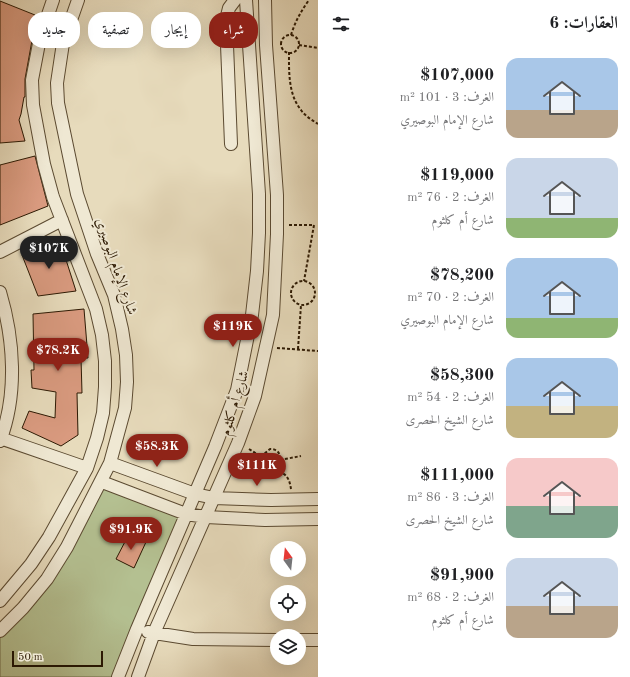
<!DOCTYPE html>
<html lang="ar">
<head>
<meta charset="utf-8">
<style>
  body { margin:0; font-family:"Old Standard TT",Amiri,serif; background:#f2f2f2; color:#202124; direction:rtl; height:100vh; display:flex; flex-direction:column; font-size:15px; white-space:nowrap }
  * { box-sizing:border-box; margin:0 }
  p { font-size:13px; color:#757577 }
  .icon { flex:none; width:22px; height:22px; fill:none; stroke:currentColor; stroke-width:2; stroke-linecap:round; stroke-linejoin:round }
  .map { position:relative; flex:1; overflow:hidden; direction:ltr }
  .details { display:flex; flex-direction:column; background:#fff; width:312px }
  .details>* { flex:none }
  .banner { position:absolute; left:12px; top:12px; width:246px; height:36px; direction:rtl; display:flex; gap:8px }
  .needle { width:26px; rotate:345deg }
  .fabs { position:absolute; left:270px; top:541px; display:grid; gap:8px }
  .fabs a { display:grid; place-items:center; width:36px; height:36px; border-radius:50%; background:#fff; box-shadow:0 4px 16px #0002; font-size:20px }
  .scale { position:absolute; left:12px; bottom:10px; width:91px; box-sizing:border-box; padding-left:4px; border:2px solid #2c1903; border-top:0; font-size:11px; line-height:14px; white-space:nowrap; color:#2c1903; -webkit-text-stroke:3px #efe8d3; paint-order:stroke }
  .price { position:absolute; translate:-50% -34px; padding:0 9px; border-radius:14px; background:#8f2418; color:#fff; font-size:13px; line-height:26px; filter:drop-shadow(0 1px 2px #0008) }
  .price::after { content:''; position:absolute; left:50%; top:24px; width:12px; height:9px; margin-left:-6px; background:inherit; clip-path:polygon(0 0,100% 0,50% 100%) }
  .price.active { background:#222; color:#fff }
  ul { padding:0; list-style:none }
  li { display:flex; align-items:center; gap:12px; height:100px; padding:0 12px }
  li span { display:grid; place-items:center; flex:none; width:112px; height:80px; border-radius:12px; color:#555 }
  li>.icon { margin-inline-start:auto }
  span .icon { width:48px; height:48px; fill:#fffc; stroke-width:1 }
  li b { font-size:17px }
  h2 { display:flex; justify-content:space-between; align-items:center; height:48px; padding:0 12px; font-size:17px }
  .pill { padding:0 14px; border-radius:16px; background:#fff; box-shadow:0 4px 16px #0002; font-size:14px; line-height:36px }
  .pill.active { background:#8f2418; color:#fff }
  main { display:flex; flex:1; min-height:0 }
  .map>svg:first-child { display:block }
</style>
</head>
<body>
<main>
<section class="details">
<h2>العقارات: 6<svg class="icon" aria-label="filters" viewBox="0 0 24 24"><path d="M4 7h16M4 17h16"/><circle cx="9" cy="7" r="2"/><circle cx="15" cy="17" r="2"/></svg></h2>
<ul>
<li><span style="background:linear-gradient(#a9c7e8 65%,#b9a48a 0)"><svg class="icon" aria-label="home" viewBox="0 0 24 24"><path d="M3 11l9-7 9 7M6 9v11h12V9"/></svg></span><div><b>$107,000</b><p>الغرف: 3 · 101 m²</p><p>شارع الإمام البوصيري</p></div></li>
<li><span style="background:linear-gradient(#c9d6e8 75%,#8fb573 0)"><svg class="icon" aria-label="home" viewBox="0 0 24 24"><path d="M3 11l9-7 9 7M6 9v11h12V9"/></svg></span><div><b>$119,000</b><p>الغرف: 2 · 76 m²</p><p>شارع أم كلثوم</p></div></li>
<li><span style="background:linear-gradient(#a9c7e8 75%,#8fb573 0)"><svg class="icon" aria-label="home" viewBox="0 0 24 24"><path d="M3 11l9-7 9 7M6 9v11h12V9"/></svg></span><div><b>$78,200</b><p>الغرف: 2 · 70 m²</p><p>شارع الإمام البوصيري</p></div></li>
<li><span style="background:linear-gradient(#a9c7e8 60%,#c2b280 0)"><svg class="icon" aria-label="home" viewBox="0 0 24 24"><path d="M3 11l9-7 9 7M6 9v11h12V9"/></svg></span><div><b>$58,300</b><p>الغرف: 2 · 54 m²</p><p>شارع الشيخ الحصرى</p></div></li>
<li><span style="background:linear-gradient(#f6c9c9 60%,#7fa58c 0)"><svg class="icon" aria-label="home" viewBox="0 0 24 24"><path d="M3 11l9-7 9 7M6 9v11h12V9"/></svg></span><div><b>$111,000</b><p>الغرف: 3 · 86 m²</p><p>شارع الشيخ الحصرى</p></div></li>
<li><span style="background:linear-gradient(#c9d6e8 60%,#b9a48a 0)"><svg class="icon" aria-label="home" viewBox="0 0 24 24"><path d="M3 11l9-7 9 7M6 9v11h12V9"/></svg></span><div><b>$91,900</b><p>الغرف: 2 · 68 m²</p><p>شارع أم كلثوم</p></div></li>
</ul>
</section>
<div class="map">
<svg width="318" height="677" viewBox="0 0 318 677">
  <rect width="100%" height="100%" fill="#e7dbbc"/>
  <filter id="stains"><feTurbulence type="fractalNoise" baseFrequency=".005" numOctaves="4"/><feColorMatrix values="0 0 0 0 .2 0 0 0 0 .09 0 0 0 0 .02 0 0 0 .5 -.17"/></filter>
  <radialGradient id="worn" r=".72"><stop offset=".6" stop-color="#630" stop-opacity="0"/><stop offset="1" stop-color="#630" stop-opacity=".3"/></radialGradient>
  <!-- green -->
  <path fill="#b4c091" stroke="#706c4a" d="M 102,482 L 186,514 L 118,677 L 0,677 L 0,631 L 23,608 Z"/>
  <!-- building -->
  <path fill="#d99a7f" stroke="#2c1903" d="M 0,1 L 35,15 L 33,35 L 25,79 L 25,97 L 24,97 L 21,114 L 19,120 L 25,141 L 0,143 Z
    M 35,156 L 48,206 L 0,225 L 0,165 Z
    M 60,241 L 76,291 L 38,296 L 22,255 Z
    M 84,309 L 88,358 L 81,358 L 82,393 L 77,393 L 78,435 L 61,446 L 22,428 L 29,411 L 55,418 L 56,392 L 32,388 L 31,370 L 34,370 L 33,314 Z
    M 129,534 L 146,542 L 134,568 L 116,559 Z"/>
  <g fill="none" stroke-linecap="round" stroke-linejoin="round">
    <!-- minor casing -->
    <g stroke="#5b4a31" stroke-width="14">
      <path id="minor" d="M 231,144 L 226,20 L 229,8 L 235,0
        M 0,252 L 62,220
        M 0,292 C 14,339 18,394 0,441
        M 0,438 L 87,468
        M 110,463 L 195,494 L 214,498 L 271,500 L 318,499
        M 102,482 L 186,514 L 206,517 L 265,520 L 318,519
        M 0,601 L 31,564 L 49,537 L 87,468 L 97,438 L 103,413 L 105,387 L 105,361 L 102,335 L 96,309 L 53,197 L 44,164 L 33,105 L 32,80 L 40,38 L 53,0
        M 0,631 L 23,608 L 47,579 L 67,547 L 110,463 L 125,408 L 127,382 L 126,355 L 122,329 L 114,295 L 97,254 L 77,194 L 58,103 L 57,83 L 63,43 L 78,0
        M 148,632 L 193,639 L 277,640
        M 299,640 L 318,640
        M 118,677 L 137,629 L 215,447 L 237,390 L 252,315 L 257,271 L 259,233 L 259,194 L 246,0
        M 138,677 L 154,633 L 238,443 L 255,396 L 273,315 L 277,234 L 277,195 L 266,45 L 265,0"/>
    </g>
    <!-- path -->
    <path stroke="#2c1903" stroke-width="2" stroke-dasharray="3 2" stroke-linecap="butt" d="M 291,35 C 295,22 301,11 309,0
      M281 44a9 9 0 1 1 18 0a9 9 0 1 1-18 0Z
      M 299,45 L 318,48
      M 289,52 C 289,71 288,94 301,110 C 305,116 312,120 318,124
      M 289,225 L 314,225 L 304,281
      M291 293a12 12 0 1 1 24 0a12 12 0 1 1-24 0Z
      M 277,348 L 318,351
      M 298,349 L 301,305
      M 249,449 L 263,458
      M 280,460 L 301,456
      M 274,466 L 280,461 C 281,454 278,449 270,449 L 264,454 C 262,461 266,467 274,466 C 277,471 279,471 284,474 C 289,478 290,483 291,489"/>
    <!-- minor -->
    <use href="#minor" stroke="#efe8d3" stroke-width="12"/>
  </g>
  <g text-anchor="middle" stroke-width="4" stroke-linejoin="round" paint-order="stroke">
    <!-- street labels -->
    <g font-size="14" fill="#2c1903" stroke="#efe8d3">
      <text transform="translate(117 266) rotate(71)" y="5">شارع الإمام البوصيري</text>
      <text transform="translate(234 403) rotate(-73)" y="5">شارع أم كلثوم</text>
    </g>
  </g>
  <rect width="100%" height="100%" filter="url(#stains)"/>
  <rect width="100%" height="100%" fill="url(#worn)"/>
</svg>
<div class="fabs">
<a><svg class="needle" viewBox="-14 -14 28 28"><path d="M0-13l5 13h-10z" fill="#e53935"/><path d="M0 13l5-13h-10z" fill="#757577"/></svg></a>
<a><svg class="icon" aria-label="locate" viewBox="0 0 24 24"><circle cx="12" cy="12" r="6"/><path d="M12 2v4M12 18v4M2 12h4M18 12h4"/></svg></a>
<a><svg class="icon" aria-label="layers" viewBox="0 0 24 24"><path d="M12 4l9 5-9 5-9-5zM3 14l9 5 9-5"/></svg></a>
</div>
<div class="scale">50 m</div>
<b class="price active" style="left:49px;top:270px">$107K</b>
<b class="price" style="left:233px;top:348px">$119K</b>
<b class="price" style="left:58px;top:372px">$78.2K</b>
<b class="price" style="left:157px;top:468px">$58.3K</b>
<b class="price" style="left:257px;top:487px">$111K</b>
<b class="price" style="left:131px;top:551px">$91.9K</b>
<div class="banner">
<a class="pill active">شراء</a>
<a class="pill">إيجار</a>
<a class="pill">تصفية</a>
<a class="pill">جديد</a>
</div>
</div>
</main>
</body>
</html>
